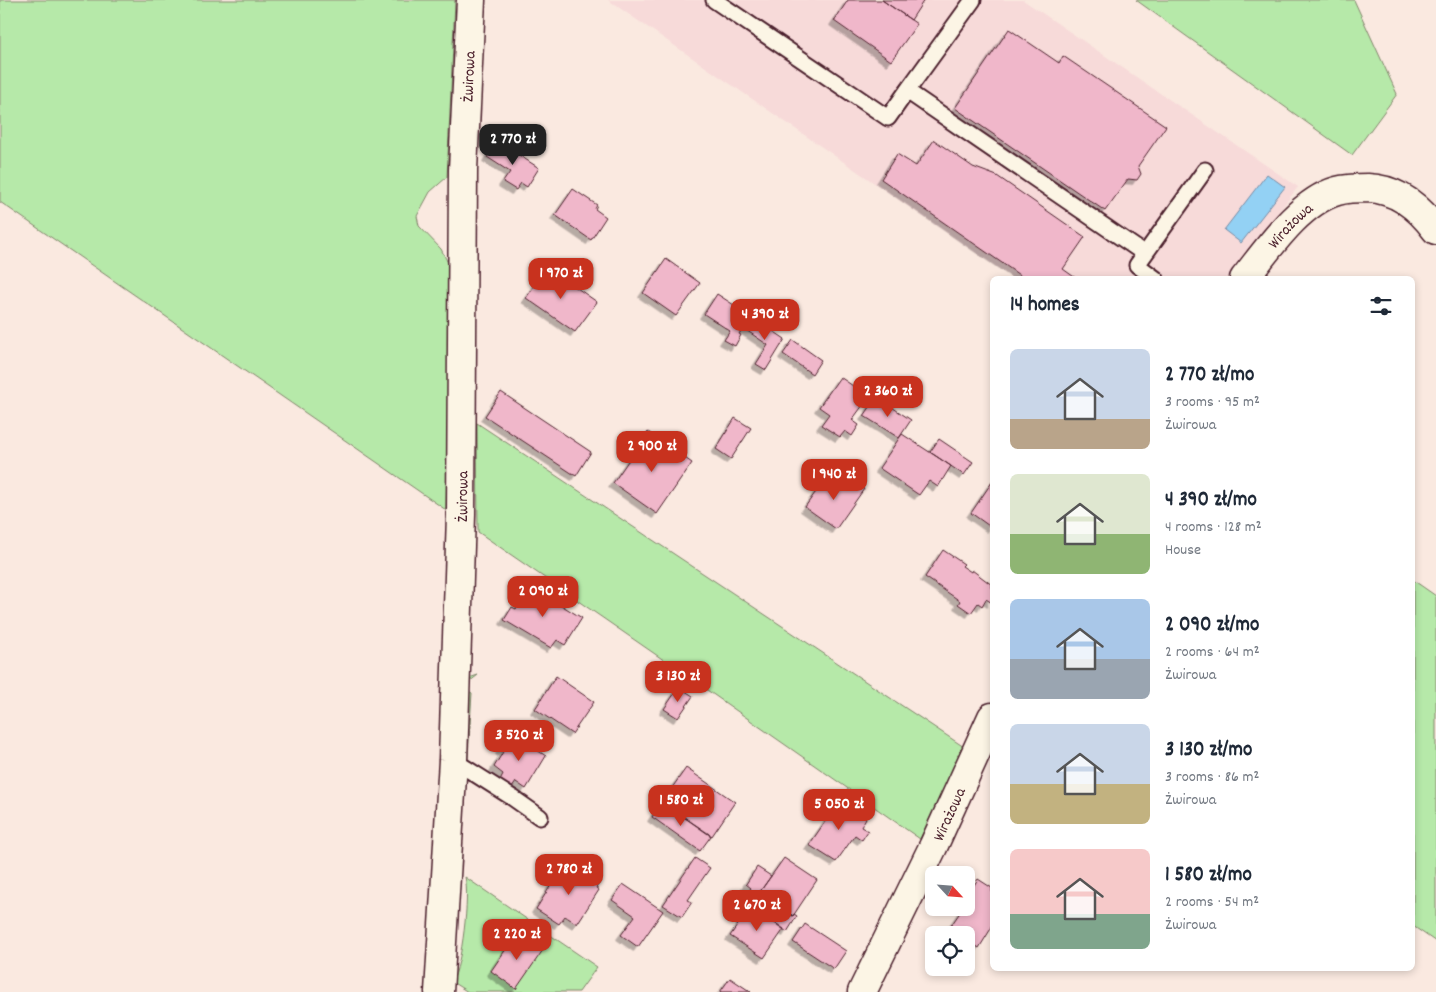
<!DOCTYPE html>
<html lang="en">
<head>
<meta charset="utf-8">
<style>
  body { margin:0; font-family:Dekko,sans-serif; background:#f6f6f7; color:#1f2937; height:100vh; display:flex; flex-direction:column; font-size:19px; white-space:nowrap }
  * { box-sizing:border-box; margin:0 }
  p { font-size:16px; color:#747a83 }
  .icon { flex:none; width:28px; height:28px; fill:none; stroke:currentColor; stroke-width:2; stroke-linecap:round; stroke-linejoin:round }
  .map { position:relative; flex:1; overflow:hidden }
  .sheet { position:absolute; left:990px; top:276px; width:425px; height:695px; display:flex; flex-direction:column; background:#fff; border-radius:8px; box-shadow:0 2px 8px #0003 }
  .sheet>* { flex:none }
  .needle { width:32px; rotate:116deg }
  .buttons { position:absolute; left:925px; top:866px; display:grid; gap:10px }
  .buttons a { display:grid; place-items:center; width:50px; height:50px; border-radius:8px; background:#fff; box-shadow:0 2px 8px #0003; font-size:25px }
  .price { position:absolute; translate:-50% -42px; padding:0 11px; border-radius:10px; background:#c8321e; color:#fff; font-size:16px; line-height:32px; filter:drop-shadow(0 1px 2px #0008) }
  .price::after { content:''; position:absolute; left:50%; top:30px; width:15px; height:11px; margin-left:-8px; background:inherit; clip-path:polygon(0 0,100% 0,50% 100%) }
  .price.selected { background:#222; color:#fff }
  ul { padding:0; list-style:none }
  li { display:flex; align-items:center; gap:15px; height:125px; padding:0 20px }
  li span { display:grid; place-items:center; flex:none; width:140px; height:100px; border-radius:8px; color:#555 }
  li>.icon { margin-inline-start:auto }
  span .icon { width:60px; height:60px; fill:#fffc; stroke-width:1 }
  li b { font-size:21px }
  h2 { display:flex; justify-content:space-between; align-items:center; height:60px; padding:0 20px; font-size:21px }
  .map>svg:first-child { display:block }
</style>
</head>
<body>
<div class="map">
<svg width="1436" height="992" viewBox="0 0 1436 992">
  <defs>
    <filter id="shadow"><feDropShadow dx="-4.5" dy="4.5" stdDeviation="0" flood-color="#0004"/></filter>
  </defs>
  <rect width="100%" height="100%" fill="#fae9e0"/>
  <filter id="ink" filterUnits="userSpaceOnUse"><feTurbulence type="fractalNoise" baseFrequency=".02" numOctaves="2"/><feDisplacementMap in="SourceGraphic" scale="10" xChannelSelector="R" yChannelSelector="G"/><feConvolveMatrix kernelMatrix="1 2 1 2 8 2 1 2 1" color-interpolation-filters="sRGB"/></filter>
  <g filter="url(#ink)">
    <!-- built -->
    <path fill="#f7dad9" d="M 608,0 L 1023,0 L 1298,187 L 1227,279 L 1014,279 Z"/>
    <!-- green -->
    <path fill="#b6e9a9" stroke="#80846a" d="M 0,0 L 455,0 L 447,177 L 430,192 L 417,216 L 419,226 L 441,249 L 450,267 L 446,510 L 0,202 Z
      M 1136,0 L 1354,0 L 1397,94 L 1352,155 Z
      M 477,423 L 964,747 L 920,839 L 684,674 L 478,532 Z
      M 1413,580 L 1436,596 L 1436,942 L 1413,926 Z
      M 478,675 L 469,682 L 469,691 L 472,693 L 468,758 L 466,756 L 466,679 Z
      M 465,877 L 597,967 L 579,992 L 468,992 L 452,982 C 462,965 470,896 465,877 Z"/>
    <!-- water -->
    <path fill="#93d1f4" stroke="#768aa4" d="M 1267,174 L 1285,187 L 1241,243 L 1224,230 Z"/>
    <!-- building -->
    <path fill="#f0b7ca" stroke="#4a1f2b" filter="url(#shadow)" d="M 848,0 L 882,0 L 917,24 L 891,61 L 834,21 Z
      M 882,0 L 924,0 L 911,20 Z
      M 1009,29 L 1059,63 L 1063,56 L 1166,126 L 1138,166 L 1141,174 L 1137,180 L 1128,179 L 1105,211 L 955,108 Z
      M 934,140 L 973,167 L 997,176 L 1085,237 L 1063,269 L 1077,279 L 1025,279 L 881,179 L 897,154 L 916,166 Z
      M 497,141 L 539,168 L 527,187 L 521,183 L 516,190 L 503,182 L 510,172 L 487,157 Z
      M 573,189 L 597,205 L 595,209 L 606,217 L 591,240 L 555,215 Z
      M 666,259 L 700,283 L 676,316 L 643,293 Z
      M 547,267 L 597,302 L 575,332 L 526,298 Z
      M 717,294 L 751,316 L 739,334 L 741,335 L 735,346 L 724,340 L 730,331 L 704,314 Z
      M 751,316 L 785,339 L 766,370 L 756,364 L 768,345 L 743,328 Z
      M 793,340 L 821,360 L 812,374 L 783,354 Z
      M 840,377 L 869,397 L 852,420 L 859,425 L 852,436 L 845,431 L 840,437 L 821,425 L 829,414 L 819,407 Z
      M 501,392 L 591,452 L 576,476 L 485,416 Z
      M 877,397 L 911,420 L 899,438 L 864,416 Z
      M 735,418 L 751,428 L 731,459 L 716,449 Z
      M 648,432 L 692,463 L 657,514 L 613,483 Z
      M 902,434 L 951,466 L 938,487 L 929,481 L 919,495 L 879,468 Z
      M 939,439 L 973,462 L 964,475 L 930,452 Z
      M 823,482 L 855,483 L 864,489 L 836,529 L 805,507 Z
      M 992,482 L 992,528 L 971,513 Z
      M 943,550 L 964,564 L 962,566 L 971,572 L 972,570 L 992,585 L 992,603 L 986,599 L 982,606 L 978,603 L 971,613 L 958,604 L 960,601 L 925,577 Z
      M 525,582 L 536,589 L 536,591 L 540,593 L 540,592 L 582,618 L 565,645 L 557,640 L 551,648 L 504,620 L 512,607 L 516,609 L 525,596 L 519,592 Z
      M 556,676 L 594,702 L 572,734 L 535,709 Z
      M 679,687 L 693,696 L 678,718 L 664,709 Z
      M 511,733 L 546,756 L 526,789 L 516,782 L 512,788 L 500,780 L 503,774 L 494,767 L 503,752 L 500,750 Z
      M 686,768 L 735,802 L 712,836 L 662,802 Z
      M 840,800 L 866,818 L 861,827 L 868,831 L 862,840 L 855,835 L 836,862 L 809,845 Z
      M 662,802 L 711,836 L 700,851 L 652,817 Z
      M 695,858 L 710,868 L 688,900 L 692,902 L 682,917 L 663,905 Z
      M 784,858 L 817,880 L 793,916 L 759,893 Z
      M 563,866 L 577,875 L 582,869 L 600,882 L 596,888 L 599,890 L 577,924 L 565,916 L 559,924 L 536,909 Z
      M 757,867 L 771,876 L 759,893 L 793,916 L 794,914 L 797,916 L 787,932 L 751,906 L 750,908 L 742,902 L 751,888 L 746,884 Z
      M 978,879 L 992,888 L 992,927 L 979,948 L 966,939 L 966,935 L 961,935 L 950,927 L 963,908 L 966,908 L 966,903 L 971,896 L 968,894 Z
      M 623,884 L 663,911 L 638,947 L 621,935 L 635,916 L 612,900 Z
      M 751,906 L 784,929 L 764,958 L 730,936 Z
      M 805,924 L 846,951 L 834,969 L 793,942 Z
      M 517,933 L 543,950 L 516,989 L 491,971 Z
      M 730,978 L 751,992 L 720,992 Z"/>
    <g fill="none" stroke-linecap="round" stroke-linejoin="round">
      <!-- service casing -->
      <g stroke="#4a1f2b" stroke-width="19">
        <path id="service" d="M 714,0 L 888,118 L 907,91 L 1145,254
          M 907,91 L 973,0
          M 1156,279 L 1137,265 L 1205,170
          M 453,760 L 513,798 L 540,817"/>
      </g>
      <!-- minor casing -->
      <g stroke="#4a1f2b" stroke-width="31">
        <g id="minor">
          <path id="s1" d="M 1244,279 C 1268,249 1299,202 1337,191 C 1347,188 1358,188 1368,188 C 1397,189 1419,207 1436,230"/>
          <path id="s2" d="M 439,992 L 453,760 L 461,515 L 463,170 L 471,0"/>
          <path id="s3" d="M 862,992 L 933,847 L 992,717"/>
        </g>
      </g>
      <!-- service -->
      <use href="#service" stroke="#fcf5e5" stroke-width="15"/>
      <!-- minor -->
      <use href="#minor" stroke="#fcf5e5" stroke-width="28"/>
    </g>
  </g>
  <g text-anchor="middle" stroke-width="4" stroke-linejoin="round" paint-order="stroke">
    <!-- street labels -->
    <g font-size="16" fill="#4a1f2b" stroke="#fcf5e5">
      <text dy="6" stroke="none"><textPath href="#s2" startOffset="916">Żwirowa</textPath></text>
      <text dy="6" stroke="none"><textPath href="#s1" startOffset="71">Wirażowa</textPath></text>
      <text dy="6" stroke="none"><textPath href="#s2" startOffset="496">Żwirowa</textPath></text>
      <text dy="6" stroke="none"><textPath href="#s3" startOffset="198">Wirażowa</textPath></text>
    </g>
  </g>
</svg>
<div class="buttons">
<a><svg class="needle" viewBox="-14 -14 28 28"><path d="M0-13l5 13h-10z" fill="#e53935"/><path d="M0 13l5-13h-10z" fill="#747a83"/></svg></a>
<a><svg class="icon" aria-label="locate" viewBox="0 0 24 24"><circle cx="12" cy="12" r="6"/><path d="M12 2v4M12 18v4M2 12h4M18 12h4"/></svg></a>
</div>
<b class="price selected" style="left:513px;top:166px">2 770 zł</b>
<b class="price" style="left:561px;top:300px">1 970 zł</b>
<b class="price" style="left:765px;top:341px">4 390 zł</b>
<b class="price" style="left:888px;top:418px">2 360 zł</b>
<b class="price" style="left:652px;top:473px">2 900 zł</b>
<b class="price" style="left:834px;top:501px">1 940 zł</b>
<b class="price" style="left:543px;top:618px">2 090 zł</b>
<b class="price" style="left:678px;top:703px">3 130 zł</b>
<b class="price" style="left:519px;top:762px">3 520 zł</b>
<b class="price" style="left:681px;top:827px">1 580 zł</b>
<b class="price" style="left:839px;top:831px">5 050 zł</b>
<b class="price" style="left:569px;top:896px">2 780 zł</b>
<b class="price" style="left:757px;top:932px">2 670 zł</b>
<b class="price" style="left:517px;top:961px">2 220 zł</b>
<section class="sheet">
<h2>14 homes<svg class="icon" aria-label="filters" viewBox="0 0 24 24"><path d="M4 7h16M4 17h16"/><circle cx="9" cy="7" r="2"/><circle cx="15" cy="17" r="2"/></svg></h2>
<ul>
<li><span style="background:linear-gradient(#c9d6e8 70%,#b9a48a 0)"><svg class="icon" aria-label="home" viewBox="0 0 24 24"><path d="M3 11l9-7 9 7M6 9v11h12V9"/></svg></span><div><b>2 770 zł/mo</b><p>3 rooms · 95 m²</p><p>Żwirowa</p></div></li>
<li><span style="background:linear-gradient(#dfe7d0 60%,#8fb573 0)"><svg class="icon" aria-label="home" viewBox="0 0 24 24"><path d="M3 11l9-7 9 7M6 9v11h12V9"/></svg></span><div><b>4 390 zł/mo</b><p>4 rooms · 128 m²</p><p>House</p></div></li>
<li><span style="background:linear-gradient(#a9c7e8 60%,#9aa5b1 0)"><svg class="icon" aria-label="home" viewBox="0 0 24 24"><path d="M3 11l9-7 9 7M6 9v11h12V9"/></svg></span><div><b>2 090 zł/mo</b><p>2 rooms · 64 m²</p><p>Żwirowa</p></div></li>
<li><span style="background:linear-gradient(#c9d6e8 60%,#c2b280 0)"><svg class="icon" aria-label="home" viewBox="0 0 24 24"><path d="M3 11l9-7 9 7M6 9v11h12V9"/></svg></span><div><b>3 130 zł/mo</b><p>3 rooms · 86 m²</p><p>Żwirowa</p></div></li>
<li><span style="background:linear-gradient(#f6c9c9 65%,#7fa58c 0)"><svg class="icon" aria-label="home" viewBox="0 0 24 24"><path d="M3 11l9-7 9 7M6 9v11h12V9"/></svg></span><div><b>1 580 zł/mo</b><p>2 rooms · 54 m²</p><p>Żwirowa</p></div></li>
</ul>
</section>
</div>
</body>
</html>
